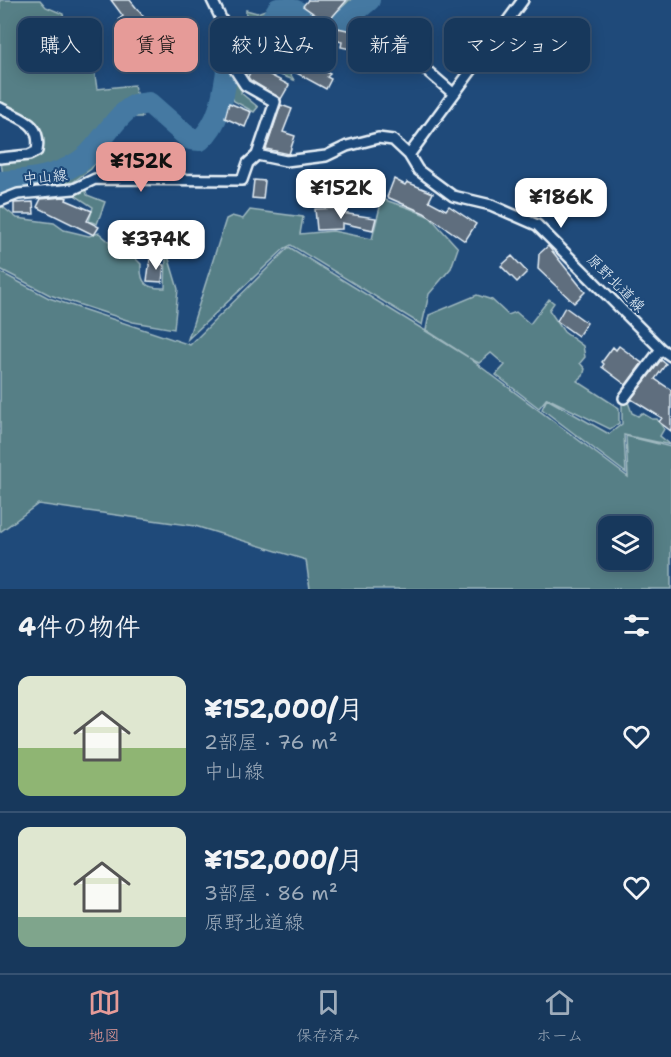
<!DOCTYPE html>
<html lang="ja">
<head>
<meta charset="utf-8">
<style>
  body { margin:0; font-family:"Shantell Sans","Klee One",sans-serif; background:#203f62; color:#f1f3f6; height:100vh; display:flex; flex-direction:column; font-size:22px; white-space:nowrap }
  * { box-sizing:border-box; margin:0 }
  p { font-size:20px; color:#9eacbb }
  .icon { flex:none; width:33px; height:33px; fill:none; stroke:currentColor; stroke-width:2; stroke-linecap:round; stroke-linejoin:round }
  .map { position:relative; height:589px; overflow:hidden }
  .panel { display:flex; flex-direction:column; background:#17385c; flex:1 }
  .panel>* { flex:none }
  .guide { position:absolute; left:18px; top:18px; width:636px; height:54px; display:flex; gap:12px }
  .controls { position:absolute; left:598px; top:516px; display:grid; gap:12px }
  .controls a { display:grid; place-items:center; width:54px; height:54px; border-radius:12px; background:#17385c; box-shadow:0 3px 15px #0003,0 0 0 2px #365272; font-size:30px }
  .price { position:absolute; translate:-50% -51px; padding:0 14px; border-radius:12px; background:#fff; color:#222; font-size:20px; line-height:39px; filter:drop-shadow(0 2px 3px #0008) }
  .price::after { content:''; position:absolute; left:50%; top:36px; width:18px; height:14px; margin-left:-9px; background:inherit; clip-path:polygon(0 0,100% 0,50% 100%) }
  .price.current { background:#e69b98; color:#111 }
  ul { padding:0; list-style:none }
  li { display:flex; align-items:center; gap:18px; height:150px; padding:0 18px }
  li+li { border-top:2px solid #365272 }
  li span { display:grid; place-items:center; flex:none; width:168px; height:120px; border-radius:12px; color:#555 }
  li>.icon { margin-inline-start:auto }
  span .icon { width:72px; height:72px; fill:#fffc; stroke-width:1 }
  li b { font-size:26px }
  h2 { display:flex; justify-content:space-between; align-items:center; height:72px; padding:0 18px; font-size:26px }
  .chip { padding:0 21px; border-radius:12px; background:#17385c; box-shadow:0 3px 15px #0003,0 0 0 2px #365272; font-size:21px; line-height:54px }
  .chip.current { background:#e69b98; color:#111 }
  .tabs { display:flex; justify-content:space-around; align-items:center; height:84px; border-top:2px solid #365272; background:#17385c; font-size:16px; color:#9eacbb }
  .tabs a { display:grid; justify-items:center; gap:3px }
  .tabs .current { color:#e69b98 }
  .map>svg:first-child { display:block }
</style>
</head>
<body>
<div class="map">
<svg width="671" height="589" viewBox="0 0 671 589">
  <rect width="100%" height="100%" fill="#1f4a7a"/>
  <filter id="ink" filterUnits="userSpaceOnUse"><feTurbulence type="fractalNoise" baseFrequency=".0167" numOctaves="2"/><feDisplacementMap in="SourceGraphic" scale="12" xChannelSelector="R" yChannelSelector="G"/><feConvolveMatrix kernelMatrix="1 2 1 2 8 2 1 2 1" color-interpolation-filters="sRGB"/></filter>
  <g filter="url(#ink)">
    <!-- green -->
    <path fill="#567f86" stroke="#9fb8bf" stroke-width="1.5" fill-rule="evenodd" d="M 0,0 L 40,0 L 46,7 L 63,14 L 65,26 L 92,55 L 97,89 L 134,85 L 142,117 L 132,117 L 110,142 L 91,169 L 73,182 L 39,187 L 6,197 L 1,162 L 39,154 L 42,136 L 34,123 L 0,105 Z
      M 349,0 L 364,0 L 366,3 L 350,15 L 353,21 L 346,25 L 332,19 Z
      M 274,7 L 278,15 C 264,39 263,52 233,56 L 227,43 L 230,35 L 245,34 L 246,10 L 257,13 Z
      M 223,60 L 229,65 L 242,87 L 241,93 L 258,107 L 254,112 L 234,101 L 230,93 L 224,120 L 216,128 L 208,122 Z
      M 255,61 C 273,62 285,64 294,80 L 253,65 L 244,79 L 240,69 Z
      M 85,187 L 87,195 L 105,202 L 97,224 L 89,221 L 93,207 L 73,194 L 79,189 Z
      M 382,199 L 409,208 L 430,217 L 458,248 L 451,268 L 429,294 L 422,325 L 291,245 L 285,248 L 188,339 L 226,219 L 232,216 L 243,219 L 250,210 L 303,217 L 300,234 L 333,231 L 372,239 Z
      M 0,205 L 17,218 L 54,223 L 64,230 L 89,236 L 99,233 L 120,251 L 143,246 L 134,257 L 141,264 C 140,283 146,289 165,288 L 166,256 L 169,259 L 178,289 L 174,329 L 133,322 L 50,295 L 0,269 Z
      M 289,247 L 468,357 L 426,330 L 429,315 L 477,295 L 492,300 L 508,315 L 516,312 L 530,324 L 549,299 L 554,303 L 549,310 L 564,332 L 583,346 L 585,357 L 580,363 L 585,369 L 583,376 L 577,381 L 619,408 L 619,423 L 610,429 L 547,398 L 539,408 L 496,375 L 505,365 L 491,353 L 479,363 L 469,358 L 628,477 L 626,436 L 671,447 L 671,589 L 310,589 L 306,560 L 195,526 L 38,504 L 0,532 L 0,272 L 49,298 L 190,345 ZM 609,526 L 642,526 L 642,560 L 609,560 Z
      M 547,399 L 609,434 L 622,424 L 622,404 L 627,399 L 632,413 L 638,416 L 642,413 L 652,419 L 657,419 L 664,429 L 660,436 L 671,445 L 624,435 L 626,473 L 542,409 Z"/>
    <g fill="none" stroke-linecap="round" stroke-linejoin="round">
      <!-- river -->
      <path stroke="#4479a2" stroke-width="22" d="M 0,182 C 31,180 62,177 87,156 C 102,142 117,114 135,105 C 139,104 145,104 149,103 L 190,139 L 200,140 C 224,120 224,83 230,54 L 256,45 L 278,9 C 300,4 312,28 333,30 L 369,0"/>
    </g>
    <!-- building -->
    <path fill="#5e6e7e" stroke="#e8f1f8" stroke-width="1.5" d="M 111,0 L 130,0 L 143,16 L 142,18 L 145,22 L 133,32 L 119,19 L 123,16 Z
      M 308,0 L 347,0 L 327,23 L 303,6 Z
      M 338,28 L 370,35 L 370,38 L 382,40 L 379,55 L 341,47 L 342,42 L 335,40 Z
      M 298,59 L 303,61 L 304,60 L 330,74 L 327,77 L 331,79 L 326,89 L 291,70 Z
      M 253,66 L 289,85 L 281,99 L 250,80 L 248,77 Z
      M 229,103 L 251,112 L 245,127 L 225,118 Z
      M 281,105 L 292,109 L 283,132 L 295,136 L 289,154 L 266,149 Z
      M 394,179 L 405,185 L 407,182 L 433,193 L 429,201 L 446,210 L 449,206 L 476,224 L 465,241 L 424,213 L 387,197 Z
      M 254,180 L 265,181 L 263,199 L 252,198 Z
      M 64,197 L 67,198 L 66,200 L 92,211 L 87,221 L 99,227 L 94,235 L 37,207 L 41,199 Z
      M 33,202 L 34,214 L 14,214 L 14,203 Z
      M 342,208 L 342,213 L 376,218 L 373,230 L 342,223 L 342,229 L 317,230 L 315,209 Z
      M 548,246 L 585,292 L 574,303 L 538,269 L 539,254 Z
      M 512,256 L 527,272 L 517,282 L 501,266 Z
      M 150,259 L 161,260 L 160,264 L 164,265 L 162,282 L 147,281 Z
      M 565,307 L 587,323 L 578,336 L 557,321 Z
      M 619,346 L 642,363 L 626,385 L 602,367 L 604,364 L 602,362 L 613,347 L 616,350 Z
      M 661,360 L 666,364 L 655,379 L 671,390 L 671,431 L 659,422 L 662,418 L 631,399 Z"/>
    <g fill="none" stroke-linecap="round" stroke-linejoin="round">
      <!-- minor casing -->
      <g stroke="#e8f1f8" stroke-width="14">
        <path id="minor" d="M 212,0 L 227,31 L 225,51 L 232,65 L 245,85 L 275,102 L 257,155 L 286,161 L 326,156 L 347,146 L 378,138 L 393,140 L 409,155 L 418,170 L 453,196 L 491,205 L 537,225 L 661,349 L 671,356
          M 391,32 L 388,43 L 417,62 L 454,94
          M 0,108 C 22,120 42,122 37,151 L 29,155 L 0,158
          M 409,155 L 523,0
          M 0,201 L 18,194 L 74,189 L 95,179 L 242,180 L 248,163 L 257,155
          M 624,398 L 661,349"/>
      </g>
      <!-- minor -->
      <use href="#minor" stroke="#1f4a7a" stroke-width="9"/>
    </g>
  </g>
  <g text-anchor="middle" stroke-width="4.5" stroke-linejoin="round" paint-order="stroke">
    <!-- street labels -->
    <g font-size="15" fill="#e8f1f8" stroke="#1f4a7a">
      <text transform="translate(45 177) rotate(-6)" y="5">中山線</text>
      <text transform="translate(616 283) rotate(45)" y="5">原野北道線</text>
    </g>
  </g>
</svg>
<div class="controls">
<a><svg class="icon" aria-label="layers" viewBox="0 0 24 24"><path d="M12 4l9 5-9 5-9-5zM3 14l9 5 9-5"/></svg></a>
</div>
<b class="price current" style="left:141px;top:193px">¥152K</b>
<b class="price" style="left:341px;top:220px">¥152K</b>
<b class="price" style="left:561px;top:229px">¥186K</b>
<b class="price" style="left:156px;top:271px">¥374K</b>
<div class="guide">
<a class="chip">購入</a>
<a class="chip current">賃貸</a>
<a class="chip">絞り込み</a>
<a class="chip">新着</a>
<a class="chip">マンション</a>
</div>
</div>
<section class="panel">
<h2>4件の物件<svg class="icon" aria-label="filters" viewBox="0 0 24 24"><path d="M4 7h16M4 17h16"/><circle cx="9" cy="7" r="2"/><circle cx="15" cy="17" r="2"/></svg></h2>
<ul>
<li><span style="background:linear-gradient(#dfe7d0 60%,#8fb573 0)"><svg class="icon" aria-label="home" viewBox="0 0 24 24"><path d="M3 11l9-7 9 7M6 9v11h12V9"/></svg></span><div><b>¥152,000/月</b><p>2部屋 · 76 m²</p><p>中山線</p></div><svg class="icon" aria-label="heart" viewBox="0 0 24 24"><path d="M12 20l-8-8c-3-5 5-10 8-4 3-6 11-1 8 4z"/></svg></li>
<li><span style="background:linear-gradient(#dfe7d0 75%,#7fa58c 0)"><svg class="icon" aria-label="home" viewBox="0 0 24 24"><path d="M3 11l9-7 9 7M6 9v11h12V9"/></svg></span><div><b>¥152,000/月</b><p>3部屋 · 86 m²</p><p>原野北道線</p></div><svg class="icon" aria-label="heart" viewBox="0 0 24 24"><path d="M12 20l-8-8c-3-5 5-10 8-4 3-6 11-1 8 4z"/></svg></li>
</ul>
</section>
<nav class="tabs">
<a class="current"><svg class="icon" aria-label="map" viewBox="0 0 24 24"><path d="M3 6l6-2 6 2 6-2v14l-6 2-6-2-6 2zM9 4v14M15 6v14"/></svg>地図</a>
<a><svg class="icon" aria-label="saved" viewBox="0 0 24 24"><path d="M7 4h10v16l-5-4-5 4z"/></svg>保存済み</a>
<a><svg class="icon" aria-label="home" viewBox="0 0 24 24"><path d="M3 11l9-7 9 7M6 9v11h12V9"/></svg>ホーム</a>
</nav>
</body>
</html>
